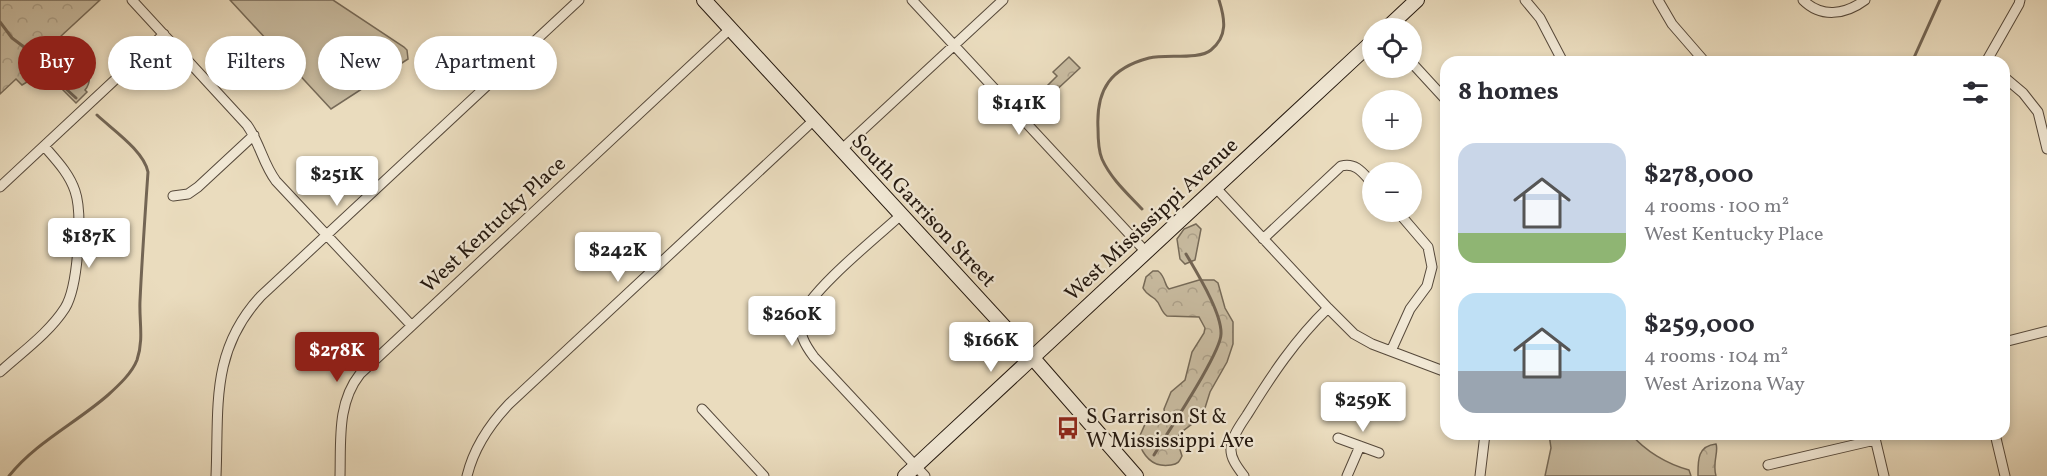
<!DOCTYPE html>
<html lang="en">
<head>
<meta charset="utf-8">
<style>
  body { margin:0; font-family:Vollkorn,serif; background:#f2f2f3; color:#2b2b33; height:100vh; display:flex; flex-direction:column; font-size:22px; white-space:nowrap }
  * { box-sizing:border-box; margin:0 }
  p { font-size:20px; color:#7c7c81 }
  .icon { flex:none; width:33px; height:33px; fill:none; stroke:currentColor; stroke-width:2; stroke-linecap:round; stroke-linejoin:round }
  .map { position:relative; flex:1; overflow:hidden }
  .drawer { position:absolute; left:1440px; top:56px; width:570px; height:384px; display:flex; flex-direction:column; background:#fff; border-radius:18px; box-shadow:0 3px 9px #0003 }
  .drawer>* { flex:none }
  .banner { position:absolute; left:18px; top:36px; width:570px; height:54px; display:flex; gap:12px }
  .buttons { position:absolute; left:1362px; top:18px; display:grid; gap:12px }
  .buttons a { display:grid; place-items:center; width:60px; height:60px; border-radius:50%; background:#fff; box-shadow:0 3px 9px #0003; font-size:30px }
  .price { position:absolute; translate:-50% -51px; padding:0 14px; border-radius:6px; background:#fff; color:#222; font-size:20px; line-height:39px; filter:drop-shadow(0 2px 3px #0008) }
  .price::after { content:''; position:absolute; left:50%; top:36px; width:18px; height:14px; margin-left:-9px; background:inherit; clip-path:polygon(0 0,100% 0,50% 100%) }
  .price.selected { background:#8f2418; color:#fff }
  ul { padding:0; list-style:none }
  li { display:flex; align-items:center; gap:18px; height:150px; padding:0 18px }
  li span { display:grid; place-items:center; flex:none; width:168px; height:120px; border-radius:18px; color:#555 }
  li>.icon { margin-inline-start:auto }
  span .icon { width:72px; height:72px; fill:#fffc; stroke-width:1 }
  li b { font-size:26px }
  h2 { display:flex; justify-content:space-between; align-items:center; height:72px; padding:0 18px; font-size:26px }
  .tag { padding:0 21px; border-radius:27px; background:#fff; box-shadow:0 3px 9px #0003; font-size:21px; line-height:54px }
  .tag.selected { background:#8f2418; color:#fff }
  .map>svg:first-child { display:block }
</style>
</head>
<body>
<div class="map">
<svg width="2047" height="476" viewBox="0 0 2047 476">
  <defs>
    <pattern id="forest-crowns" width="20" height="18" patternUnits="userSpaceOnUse" patternTransform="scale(1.5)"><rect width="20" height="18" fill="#c8bba0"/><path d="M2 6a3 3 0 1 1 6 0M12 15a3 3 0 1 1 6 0" fill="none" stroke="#aca089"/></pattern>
  </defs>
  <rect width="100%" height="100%" fill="#eadcbe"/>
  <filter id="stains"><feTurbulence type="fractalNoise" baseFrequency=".00333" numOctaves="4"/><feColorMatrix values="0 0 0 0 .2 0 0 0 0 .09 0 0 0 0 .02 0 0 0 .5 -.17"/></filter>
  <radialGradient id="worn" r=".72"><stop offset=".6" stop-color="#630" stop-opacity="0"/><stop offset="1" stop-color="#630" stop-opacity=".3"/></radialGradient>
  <!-- grass -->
  <path fill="#c8bba0" stroke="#766a58" stroke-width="1.5" d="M 230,0 L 333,0 L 404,47 L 407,50 L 408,59 L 331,109 Z
    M 1549,434 L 1631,434 C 1645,451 1667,464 1689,470 L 1691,476 L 1545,476 L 1551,448 Z"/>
  <!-- forest -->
  <path fill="url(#forest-crowns)" stroke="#766a58" stroke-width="1.5" d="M 0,0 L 100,0 L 47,49 L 56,60 L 52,49 L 54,47 L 58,45 C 63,50 61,57 66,62 L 81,58 C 91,64 92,82 85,90 L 87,92 L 76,103 L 52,79 C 45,85 40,80 32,79 L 22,85 L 16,79 L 0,94 Z
    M 1069,57 L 1080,68 L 1051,95 L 1044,89 L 1057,76 L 1053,72 Z
    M 1196,224 L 1201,229 L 1195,260 L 1185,264 L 1180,259 L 1177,239 L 1184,229 Z
    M 1153,271 L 1158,271 C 1166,277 1164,285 1169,289 L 1199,280 L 1214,280 L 1218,283 L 1225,308 L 1233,322 L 1233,344 L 1227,362 L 1210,392 L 1205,408 L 1200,418 L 1179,434 L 1177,440 L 1182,456 C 1179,462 1178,464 1171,465 C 1153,468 1143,456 1138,440 L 1146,422 L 1161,419 L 1165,415 L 1164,409 L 1171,392 L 1185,380 L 1192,352 L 1204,333 L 1205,328 L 1199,317 L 1167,316 C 1160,311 1161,304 1155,299 C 1150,295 1146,294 1143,288 L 1146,277 Z
    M 1716,444 C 1719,451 1712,463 1716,476 L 1698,476 C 1698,461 1697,446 1716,444 Z"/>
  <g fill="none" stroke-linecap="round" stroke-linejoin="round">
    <!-- stream -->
    <path stroke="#736554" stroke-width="3" d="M 0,22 L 12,38 L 40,59 L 64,87 L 76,98
      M 1912,62 L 1940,0
      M 1142,209 C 1128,194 1111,179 1102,159 C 1098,150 1098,138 1098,128 C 1096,89 1111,68 1149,58 C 1166,54 1199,60 1211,50 C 1228,36 1225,19 1219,0
      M 1154,455 C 1167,433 1221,353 1221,334 C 1222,313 1197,273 1186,254
      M 9,476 C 35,443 76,423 108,395 C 119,385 132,373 137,360 C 144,339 139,321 140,301 C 142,258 145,215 148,172 C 144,151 113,130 97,115"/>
    <!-- minor casing -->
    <g stroke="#56493b" stroke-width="11">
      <path id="minor" d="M 132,0 L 247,125 C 260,143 263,164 276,181 L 411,325
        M 912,0 L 1146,252
        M 1525,0 L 1540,18 L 1563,62
        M 1658,0 L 1672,24 L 1705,62
        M 1803,0 C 1821,18 1845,15 1865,0
        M 1986,62 L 2019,4 L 2020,0
        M 1412,63 L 1446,100
        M 2004,77 L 2023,93 L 2038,112 L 2047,149
        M 841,150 L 1003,0
        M 0,187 L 164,34
        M 1216,188 L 1328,308 L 1354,334 L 1372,344 L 1446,372
        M 173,196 L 188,194 L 198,187 L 254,135
        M 901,215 C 879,235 807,293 801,318 C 798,333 805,345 814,357 L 925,476
        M 1263,239 L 1341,166 C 1356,162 1363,173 1372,183
        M 2004,342 L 2047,331
        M 1391,351 L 1410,309 L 1427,286 L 1432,267 L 1428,247 L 1398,212
        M 0,372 C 22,352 49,333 65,308 C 78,287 83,214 75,191 C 69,173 56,160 44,146
        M 702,409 L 764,476
        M 1874,434 L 1884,476
        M 1995,434 L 2005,476
        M 1338,438 L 1379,453
        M 1768,465 L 1875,440
        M 216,476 C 219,407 210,351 261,296 L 579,0
        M 340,476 C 341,440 337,403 360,374 L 730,29
        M 467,476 C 474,447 489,425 509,404 L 814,120
        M 1244,476 C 1238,468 1230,458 1231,448 C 1232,436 1241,424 1247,415 C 1271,376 1295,340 1328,308
        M 1347,476 L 1360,446
        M 1480,476 L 1485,434"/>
    </g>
    <!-- secondary casing -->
    <g stroke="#24180f" stroke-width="16">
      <path id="secondary" d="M 704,0 L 1032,357 L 1136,476
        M 1387,28 L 1417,0
        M 905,476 L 1372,42"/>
    </g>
    <!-- minor -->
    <use href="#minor" stroke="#f1e8d5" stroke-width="9"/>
    <!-- secondary -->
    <use href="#secondary" stroke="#f1e8d5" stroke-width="14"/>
  </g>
  <!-- icons -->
  <defs>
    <g id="bus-bare" transform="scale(1.8)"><path d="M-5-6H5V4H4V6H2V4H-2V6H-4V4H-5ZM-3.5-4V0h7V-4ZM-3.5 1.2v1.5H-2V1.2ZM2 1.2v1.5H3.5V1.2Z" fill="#8f2418" stroke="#f1e8d5" stroke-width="2.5" paint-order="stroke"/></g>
  </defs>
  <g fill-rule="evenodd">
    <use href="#bus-bare" x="1068" y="428"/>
  </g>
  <g text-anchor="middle" stroke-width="4.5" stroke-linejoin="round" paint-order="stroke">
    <!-- street labels -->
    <g font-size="21" fill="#24180f" stroke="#f1e8d5">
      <text transform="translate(924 210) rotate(47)" y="7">South Garrison Street</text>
      <text transform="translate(1151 219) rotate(-43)" y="7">West Mississippi Avenue</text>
      <text transform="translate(493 224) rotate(-43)" y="7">West Kentucky Place</text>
    </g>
    <!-- poi labels -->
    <g font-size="21" fill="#24180f" stroke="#f1e8d5" text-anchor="start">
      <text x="1086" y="423">S Garrison St &amp;<tspan x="1086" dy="24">W Mississippi Ave</tspan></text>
    </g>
  </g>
  <rect width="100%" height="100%" filter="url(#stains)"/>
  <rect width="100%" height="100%" fill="url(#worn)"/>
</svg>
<div class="buttons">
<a><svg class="icon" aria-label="locate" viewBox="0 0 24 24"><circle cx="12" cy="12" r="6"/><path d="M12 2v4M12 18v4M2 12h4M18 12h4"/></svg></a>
<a>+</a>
<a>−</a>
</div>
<b class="price" style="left:1019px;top:136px">$141K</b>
<b class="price" style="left:337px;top:207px">$251K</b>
<b class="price" style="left:89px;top:269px">$187K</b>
<b class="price" style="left:618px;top:283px">$242K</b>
<b class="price" style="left:792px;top:347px">$260K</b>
<b class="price" style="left:991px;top:373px">$166K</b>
<b class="price selected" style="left:337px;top:383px">$278K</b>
<b class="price" style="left:1363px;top:433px">$259K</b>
<div class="banner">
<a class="tag selected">Buy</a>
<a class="tag">Rent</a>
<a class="tag">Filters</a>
<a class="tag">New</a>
<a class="tag">Apartment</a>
</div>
<section class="drawer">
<h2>8 homes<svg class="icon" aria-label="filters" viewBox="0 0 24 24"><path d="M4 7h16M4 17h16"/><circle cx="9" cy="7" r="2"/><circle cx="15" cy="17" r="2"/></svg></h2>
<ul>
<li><span style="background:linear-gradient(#c9d6e8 75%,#8fb573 0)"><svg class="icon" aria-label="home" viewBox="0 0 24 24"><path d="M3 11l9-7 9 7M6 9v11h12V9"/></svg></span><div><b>$278,000</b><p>4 rooms · 100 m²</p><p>West Kentucky Place</p></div></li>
<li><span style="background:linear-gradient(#bfe0f5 65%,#9aa5b1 0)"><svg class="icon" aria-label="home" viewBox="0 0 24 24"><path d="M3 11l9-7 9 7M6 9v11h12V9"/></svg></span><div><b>$259,000</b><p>4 rooms · 104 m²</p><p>West Arizona Way</p></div></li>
</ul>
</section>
</div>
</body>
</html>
